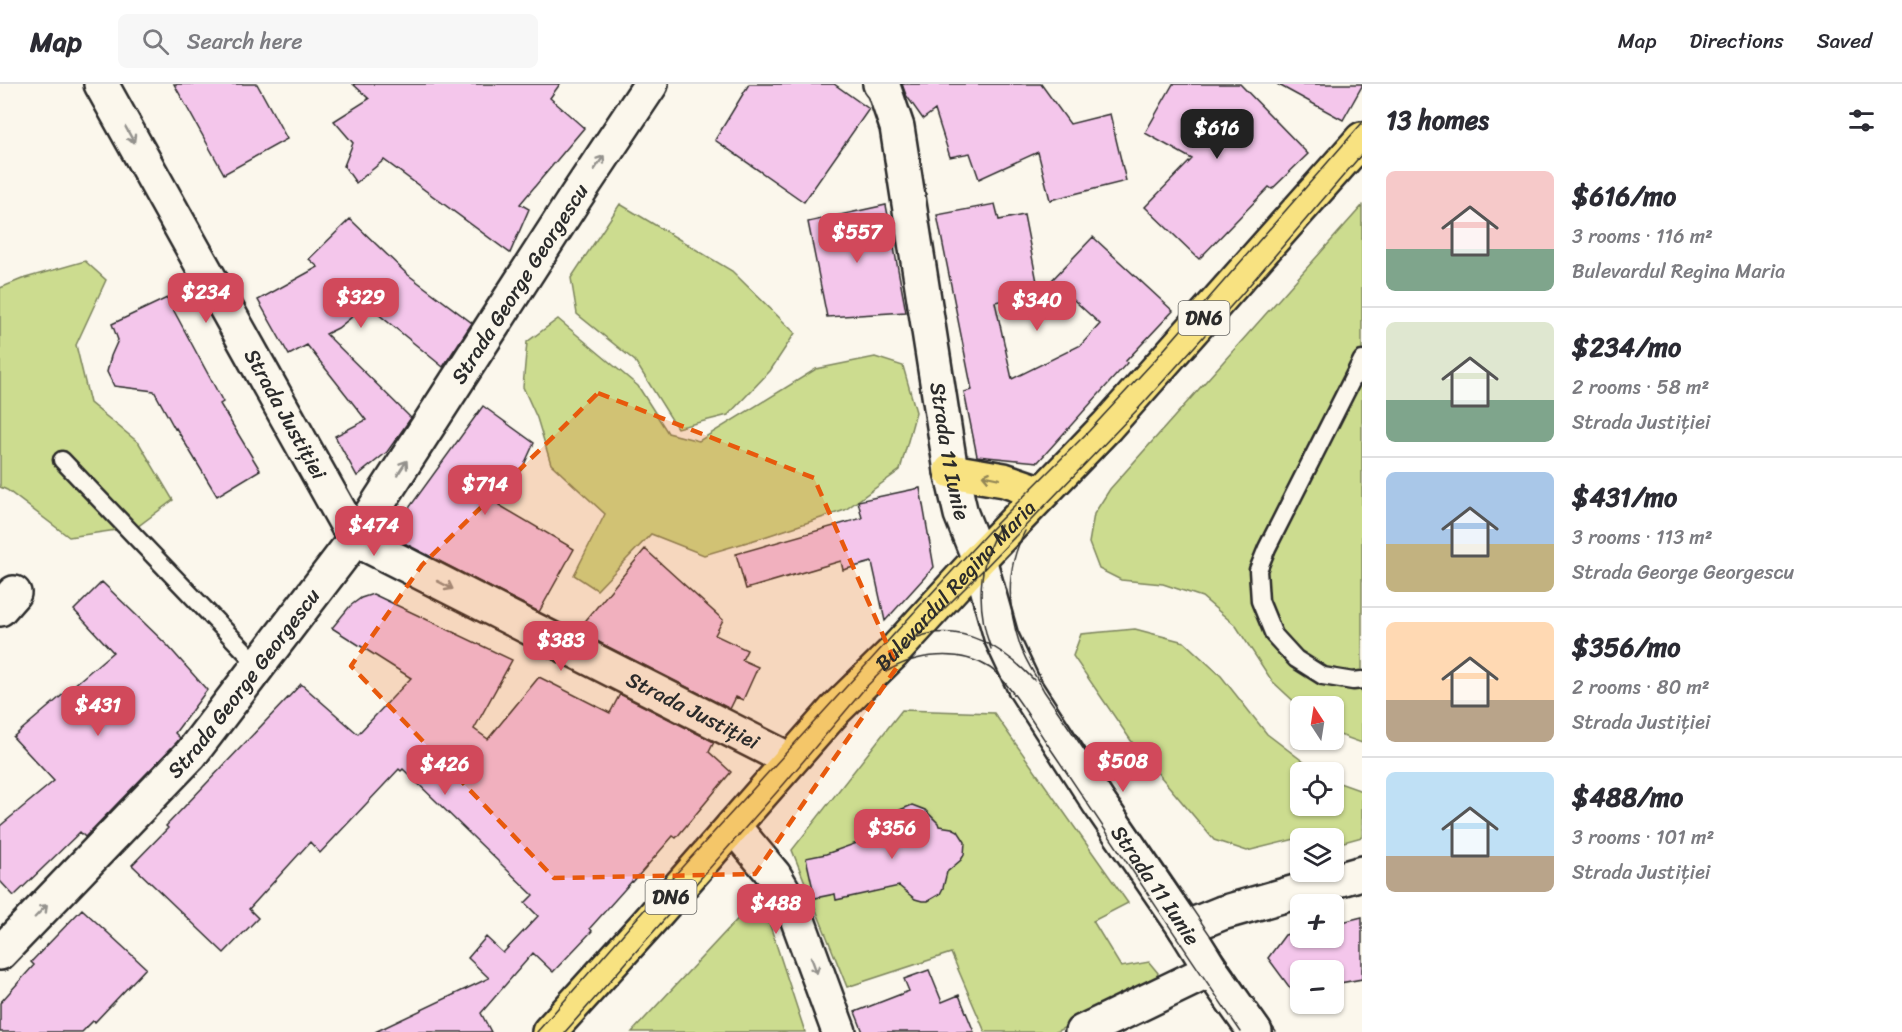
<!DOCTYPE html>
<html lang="en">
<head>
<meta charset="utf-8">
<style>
  body { margin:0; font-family:Sriracha,sans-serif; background:#f7f7f7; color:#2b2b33; height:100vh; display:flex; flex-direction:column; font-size:22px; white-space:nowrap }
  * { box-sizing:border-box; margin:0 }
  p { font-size:20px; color:#7c7c81 }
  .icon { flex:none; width:33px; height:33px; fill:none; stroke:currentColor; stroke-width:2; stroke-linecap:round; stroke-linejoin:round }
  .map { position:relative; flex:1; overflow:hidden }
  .sheet { display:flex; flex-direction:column; background:#fff; width:540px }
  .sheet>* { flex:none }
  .needle { width:39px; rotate:348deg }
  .controls { position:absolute; left:1290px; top:612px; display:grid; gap:12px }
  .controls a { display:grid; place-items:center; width:54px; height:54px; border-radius:9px; background:#fff; box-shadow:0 2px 4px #0004; font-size:30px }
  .price { position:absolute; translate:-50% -51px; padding:0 14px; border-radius:12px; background:#d1495b; color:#fff; font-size:20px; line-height:39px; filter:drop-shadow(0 2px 3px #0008) }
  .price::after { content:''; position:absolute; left:50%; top:36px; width:18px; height:14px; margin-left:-9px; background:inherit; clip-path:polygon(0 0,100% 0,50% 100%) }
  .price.on { background:#222; color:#fff }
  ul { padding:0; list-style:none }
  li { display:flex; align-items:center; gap:18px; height:150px; padding:0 24px }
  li+li { border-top:2px solid #e1e1e2 }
  li span { display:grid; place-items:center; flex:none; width:168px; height:120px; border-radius:9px; color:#555 }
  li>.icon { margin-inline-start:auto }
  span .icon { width:72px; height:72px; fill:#fffc; stroke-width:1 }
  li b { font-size:26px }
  h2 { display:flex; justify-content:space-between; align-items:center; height:72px; padding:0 24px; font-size:26px }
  header { display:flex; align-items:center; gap:36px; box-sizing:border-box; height:84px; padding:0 30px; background:#fff; border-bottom:2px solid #e1e1e2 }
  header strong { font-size:28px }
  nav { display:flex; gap:33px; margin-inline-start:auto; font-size:21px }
  .search { width:420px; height:54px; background:#f7f7f7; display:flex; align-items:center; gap:15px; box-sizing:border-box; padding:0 21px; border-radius:9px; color:#7c7c81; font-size:22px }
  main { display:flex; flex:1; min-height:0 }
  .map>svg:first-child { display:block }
</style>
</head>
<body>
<header>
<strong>Map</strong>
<div class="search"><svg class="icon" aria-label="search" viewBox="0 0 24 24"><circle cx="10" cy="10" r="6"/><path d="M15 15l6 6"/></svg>Search here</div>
<nav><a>Map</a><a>Directions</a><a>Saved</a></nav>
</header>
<main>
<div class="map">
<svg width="1362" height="948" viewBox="0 0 1362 948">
  <rect width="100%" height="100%" fill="#fbf7ec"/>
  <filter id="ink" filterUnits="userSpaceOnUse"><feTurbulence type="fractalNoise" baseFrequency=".0167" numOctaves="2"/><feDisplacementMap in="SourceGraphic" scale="12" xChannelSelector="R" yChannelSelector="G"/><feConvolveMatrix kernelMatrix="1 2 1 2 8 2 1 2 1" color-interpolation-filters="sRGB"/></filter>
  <g filter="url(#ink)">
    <!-- green -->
    <path fill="#ccdc8f" stroke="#7c845d" stroke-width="1.5" d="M 620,120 L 732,187 L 795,249 L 770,287 L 728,331 L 677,344 L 635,277 L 577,230 L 571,194 Z
      M 1362,122 L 1362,659 L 1334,649 L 1334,622 L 1300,623 L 1272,597 L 1236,542 L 1202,513 L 1163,500 L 1121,496 L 1099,485 L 1089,459 L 1094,430 L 1110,405 Z
      M 85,177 L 106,196 L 76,261 L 90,319 L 139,359 L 173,416 L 137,443 L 69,453 L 7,406 L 0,403 L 0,204 L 22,195 Z
      M 558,235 L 638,302 L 668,349 L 699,357 L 816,285 L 875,273 L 903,282 L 916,328 L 900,386 L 845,426 L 761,454 L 704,471 L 651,450 L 597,506 L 574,491 L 605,430 L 551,380 L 537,334 L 523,303 L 527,258 Z
      M 1135,545 L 1184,558 L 1221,592 L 1267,650 L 1317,688 L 1300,688 L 1300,722 L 1334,722 L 1334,697 L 1362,707 L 1362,753 L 1344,758 L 1331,746 L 1247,767 L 1214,756 L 1134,661 L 1073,572 L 1081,550 Z
      M 902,626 L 994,629 L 1128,819 L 1093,837 L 1121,883 L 1149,878 L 1158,889 L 1153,904 L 1055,948 L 985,948 L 951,869 L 847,903 L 792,766 Z
      M 760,811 L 805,948 L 632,948 Z"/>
    <!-- building -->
    <path fill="#f4c6eb" stroke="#2b2b2b" stroke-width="1.5" d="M 174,0 L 257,0 L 287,55 L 224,90 Z
      M 353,0 L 560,0 L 550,14 L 584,44 L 520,120 L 529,125 L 510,169 L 384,76 L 356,99 L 344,82 L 353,59 L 334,37 L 369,15 Z
      M 749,0 L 834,0 L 869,25 L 804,118 L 715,56 Z
      M 902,0 L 1041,0 L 1070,40 L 1110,30 L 1126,97 L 1050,116 L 1038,68 L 979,95 L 970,69 L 950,73 L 935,26 L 923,35 L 906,11 Z
      M 1173,0 L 1240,0 L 1308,70 L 1272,105 L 1269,103 L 1199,175 L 1145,123 L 1192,75 L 1145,49 Z
      M 1277,0 L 1362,0 L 1362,2 L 1343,36 Z
      M 995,120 L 999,136 L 1024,131 L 1039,208 L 995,218 L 1012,295 L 1081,261 L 1100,240 L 1052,196 L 1093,153 L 1173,227 L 1126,277 L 1127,279 L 1038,378 L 977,372 L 964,308 L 972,306 L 937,131 Z
      M 886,121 L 906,228 L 827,233 L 808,138 Z
      M 350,135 L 407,190 L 472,239 L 443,283 L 367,221 L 338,244 L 326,250 L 411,334 L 387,368 L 357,392 L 335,352 L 366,336 L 307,261 L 289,271 L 258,216 L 318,183 L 309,175 Z
      M 167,214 L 223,318 L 220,320 L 260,386 L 217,412 L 176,344 L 175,345 L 154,307 L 114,302 L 107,288 L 111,272 L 118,256 L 112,240 Z
      M 483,322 L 534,359 L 523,383 L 499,421 L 574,465 L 539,528 L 402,458 L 396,442 Z
      M 920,404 L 934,483 L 885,537 L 872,478 L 843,486 L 841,477 L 746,505 L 736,470 L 862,434 L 858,417 Z
      M 645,465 L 723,536 L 715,551 L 747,566 L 742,576 L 758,583 L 743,616 L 736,613 L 730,625 L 577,547 Z
      M 102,498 L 168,562 L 207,606 L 175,649 L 180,654 L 177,658 L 85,753 L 80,748 L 14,812 L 0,797 L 0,742 L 54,697 L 13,653 L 113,568 L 74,526 Z
      M 373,510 L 512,576 L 474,645 L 488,655 L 539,593 L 610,629 L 620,610 L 714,658 L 709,668 L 731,688 L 676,754 L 673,752 L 633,798 L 632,797 L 590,844 L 592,847 L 553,888 L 533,869 L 481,929 L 491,948 L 375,948 L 489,894 L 468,874 L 486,853 L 503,869 L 538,832 L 525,819 L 533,811 L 403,685 L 401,687 L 399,685 L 320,769 L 310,758 L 249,825 L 258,834 L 224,869 L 132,781 L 168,744 L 166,742 L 301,600 L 358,650 L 411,594 L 332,544 L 350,522 L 361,514 Z
      M 912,721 L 925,726 L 938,739 L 939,742 L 952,744 L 958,747 L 965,758 L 964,771 L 961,776 L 947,788 L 943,804 L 940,810 L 928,817 L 922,817 L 915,815 L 899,802 L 836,816 L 835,810 L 815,814 L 806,774 L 826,770 L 888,748 L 896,730 L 900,726 Z
      M 82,825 L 146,884 L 95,938 L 93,937 L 82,948 L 0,948 L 0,919 L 34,881 L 31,878 Z
      M 1362,833 L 1362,895 L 1334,900 L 1334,886 L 1300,886 L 1300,907 L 1293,908 L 1268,874 L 1285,851 L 1300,847 L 1300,854 L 1334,854 L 1334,840 Z
      M 929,886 L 942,918 L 959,911 L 974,948 L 863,948 L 855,928 L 909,907 L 904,895 Z"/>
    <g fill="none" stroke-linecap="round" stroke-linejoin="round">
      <!-- service casing -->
      <g stroke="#2b2b2b" stroke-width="21">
        <path id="service" d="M 1362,276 L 1267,464 L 1258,486 L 1260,517 L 1274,551 L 1296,575 L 1323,592 L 1353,597 L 1362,596
          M 62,376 L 259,582"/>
      </g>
      <!-- minor casing -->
      <g stroke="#2b2b2b" stroke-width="38">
        <g id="minor">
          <path id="s1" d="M 101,0 L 355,455 L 790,676"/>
          <path id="s2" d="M 880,0 L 884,5 L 897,43 L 951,387 L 961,430 L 979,475"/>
          <path d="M 0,525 L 14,509"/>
          <path d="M 733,742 L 774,791 L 793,823 L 839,948"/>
          <path d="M 1185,844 L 1222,829 L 1362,789"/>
          <path id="s3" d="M 0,869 L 191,670 L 355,455 L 575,114 L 651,0"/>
          <path d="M 1082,948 L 1211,886"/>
        </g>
      </g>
      <!-- tertiary casing -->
      <g stroke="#2b2b2b" stroke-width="38">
        <g id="tertiary">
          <path id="s4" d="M 979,475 L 1001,553 L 1025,604 L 1099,719 L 1185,844 L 1211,886 L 1255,948"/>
        </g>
      </g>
      <!-- primary casing -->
      <g stroke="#2b2b2b" stroke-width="38">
        <g id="primary">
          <path d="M 951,387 L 1004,396 L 1042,409"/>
          <path id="s5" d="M 549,948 L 647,840 L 835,626 L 892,570 L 979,475 L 1107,342 L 1362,55"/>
        </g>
      </g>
      <!-- service -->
      <use href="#service" stroke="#fbf7ec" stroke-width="16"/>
      <!-- minor -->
      <use href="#minor" stroke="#fbf7ec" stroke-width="33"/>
      <!-- tertiary -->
      <use href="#tertiary" stroke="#fbf7ec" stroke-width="33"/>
      <!-- primary -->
      <use href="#primary" stroke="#f8e281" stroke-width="33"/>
      <!-- tram -->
      <path stroke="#2b2b2b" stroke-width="1.5" d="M 1025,447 C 1006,483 1007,523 1020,561 C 1025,577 1036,592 1044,607 L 1276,948
        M 918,553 C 963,538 1004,564 1034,596
        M 991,565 C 976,524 977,478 1001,441
        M 886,588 C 916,569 960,565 990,584 C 1007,595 1037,645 1050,664 C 1114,758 1176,854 1241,948
        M 537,948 L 673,793 L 917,525 L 991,445 L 1089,347 L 1154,277 L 1362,39
        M 565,948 L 784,700 L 866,603 L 982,487 L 1139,324 L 1241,211 L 1362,70"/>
    </g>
    <!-- one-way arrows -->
    <defs><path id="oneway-shaft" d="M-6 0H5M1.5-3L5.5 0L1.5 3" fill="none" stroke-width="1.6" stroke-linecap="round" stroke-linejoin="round" transform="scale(1.5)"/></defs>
    <g stroke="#93918c">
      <use href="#oneway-shaft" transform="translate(130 51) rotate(61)"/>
      <use href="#oneway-shaft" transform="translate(599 79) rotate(-56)"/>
      <use href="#oneway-shaft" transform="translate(402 384) rotate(-57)"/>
      <use href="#oneway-shaft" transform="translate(445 501) rotate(27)"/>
      <use href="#oneway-shaft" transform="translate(41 827) rotate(-46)"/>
      <use href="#oneway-shaft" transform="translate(814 881) rotate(70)"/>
    </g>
    <use stroke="#928656" href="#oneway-shaft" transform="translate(991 393) rotate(-168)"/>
  </g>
  <!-- marked area -->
  <path fill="#e8590c" fill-opacity="0.2" stroke="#e8590c" stroke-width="4.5" stroke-dasharray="12 8" stroke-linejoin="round" d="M 598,309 L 814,394 L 897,583 L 755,790 L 554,794 L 351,582 L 422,481 Z"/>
  <g text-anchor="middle" stroke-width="6" stroke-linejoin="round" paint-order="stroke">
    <!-- shield labels -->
    <g fill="#fbf7ec" stroke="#696865" stroke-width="1.5">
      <rect x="1178.5" y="217" width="51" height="34" rx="4.5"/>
      <rect x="645.5" y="796" width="51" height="34" rx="4.5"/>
    </g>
    <g font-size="20" font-weight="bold" fill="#2b2b2b">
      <text x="1204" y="241">DN6</text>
      <text x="671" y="820">DN6</text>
    </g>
    <!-- street labels -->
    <g font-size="21" fill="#2b2b2b" stroke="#fbf7ec">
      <text dy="7" stroke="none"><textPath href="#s3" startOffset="850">Strada George Georgescu</textPath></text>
      <text dy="7" stroke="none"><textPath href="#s1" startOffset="378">Strada Justiției</textPath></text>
      <text dy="7" stroke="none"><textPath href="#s2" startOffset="375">Strada 11 Iunie</textPath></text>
      <text dy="7" stroke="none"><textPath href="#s5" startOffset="604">Bulevardul Regina Maria</textPath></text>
      <text dy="7" stroke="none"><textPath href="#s3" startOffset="364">Strada George Georgescu</textPath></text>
      <text dy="7" stroke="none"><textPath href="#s1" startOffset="900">Strada Justiției</textPath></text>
      <text dy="7" stroke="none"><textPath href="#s4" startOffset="374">Strada 11 Iunie</textPath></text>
    </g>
  </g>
</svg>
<div class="controls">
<a><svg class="needle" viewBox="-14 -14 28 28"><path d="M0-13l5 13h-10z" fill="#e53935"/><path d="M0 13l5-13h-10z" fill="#7c7c81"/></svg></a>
<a><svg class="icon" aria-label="locate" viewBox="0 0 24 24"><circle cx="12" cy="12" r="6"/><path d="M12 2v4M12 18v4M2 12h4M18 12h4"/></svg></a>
<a><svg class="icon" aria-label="layers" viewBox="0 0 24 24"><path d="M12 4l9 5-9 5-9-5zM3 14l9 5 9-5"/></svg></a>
<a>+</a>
<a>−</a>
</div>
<b class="price on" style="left:1217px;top:76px">$616</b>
<b class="price" style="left:857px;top:180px">$557</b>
<b class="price" style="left:206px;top:240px">$234</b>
<b class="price" style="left:361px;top:245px">$329</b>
<b class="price" style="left:1037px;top:248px">$340</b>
<b class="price" style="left:485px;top:432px">$714</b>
<b class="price" style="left:374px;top:473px">$474</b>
<b class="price" style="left:561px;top:588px">$383</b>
<b class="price" style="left:98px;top:653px">$431</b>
<b class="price" style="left:1123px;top:709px">$508</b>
<b class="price" style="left:445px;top:712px">$426</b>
<b class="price" style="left:892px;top:776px">$356</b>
<b class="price" style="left:776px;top:851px">$488</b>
</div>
<section class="sheet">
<h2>13 homes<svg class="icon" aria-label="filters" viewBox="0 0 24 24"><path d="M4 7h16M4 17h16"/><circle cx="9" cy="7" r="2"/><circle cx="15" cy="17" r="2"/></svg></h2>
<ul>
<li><span style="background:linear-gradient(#f6c9c9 65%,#7fa58c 0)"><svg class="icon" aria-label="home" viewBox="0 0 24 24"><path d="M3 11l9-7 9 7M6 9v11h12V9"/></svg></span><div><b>$616/mo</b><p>3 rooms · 116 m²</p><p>Bulevardul Regina Maria</p></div></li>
<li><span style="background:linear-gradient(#dfe7d0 65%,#7fa58c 0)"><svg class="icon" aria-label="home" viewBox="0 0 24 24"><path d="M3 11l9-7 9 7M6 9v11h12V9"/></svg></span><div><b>$234/mo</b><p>2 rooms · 58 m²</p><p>Strada Justiției</p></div></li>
<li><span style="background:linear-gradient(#a9c7e8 60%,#c2b280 0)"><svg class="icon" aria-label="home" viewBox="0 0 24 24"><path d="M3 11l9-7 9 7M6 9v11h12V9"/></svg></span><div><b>$431/mo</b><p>3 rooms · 113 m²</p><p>Strada George Georgescu</p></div></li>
<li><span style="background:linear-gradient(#ffd9b3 65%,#b9a48a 0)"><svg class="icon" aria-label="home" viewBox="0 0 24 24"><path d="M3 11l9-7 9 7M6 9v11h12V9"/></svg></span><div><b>$356/mo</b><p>2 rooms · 80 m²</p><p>Strada Justiției</p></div></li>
<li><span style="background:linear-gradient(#bfe0f5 70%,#b9a48a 0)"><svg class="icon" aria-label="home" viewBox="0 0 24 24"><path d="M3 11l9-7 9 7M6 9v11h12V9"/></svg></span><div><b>$488/mo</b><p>3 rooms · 101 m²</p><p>Strada Justiției</p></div></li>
</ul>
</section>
</main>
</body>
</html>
